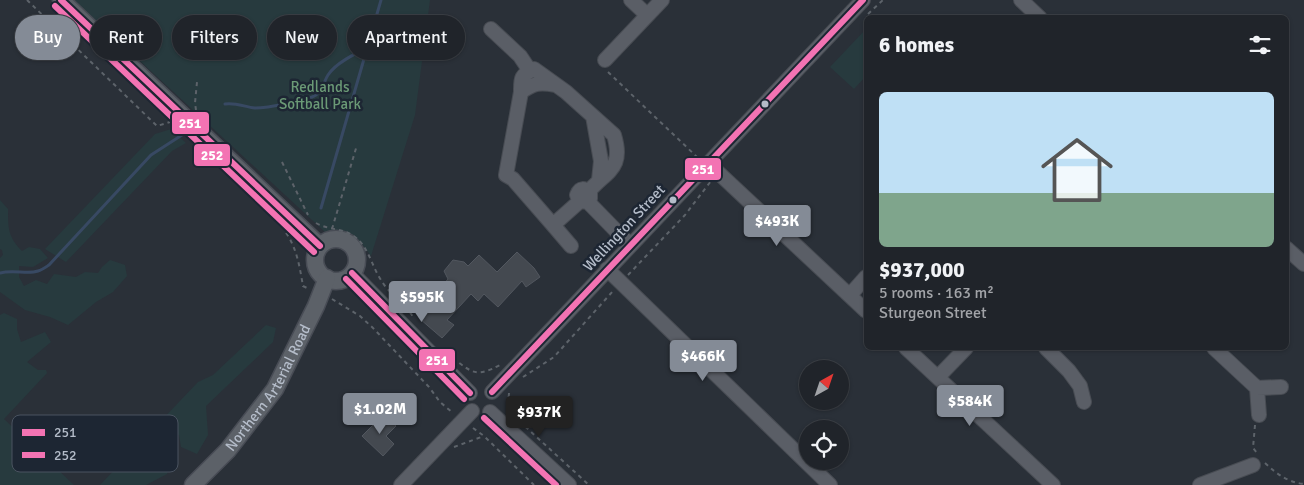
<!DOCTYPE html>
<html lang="en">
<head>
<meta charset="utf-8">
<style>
  body { margin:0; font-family:Signika,sans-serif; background:#2d3036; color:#f1f3f6; height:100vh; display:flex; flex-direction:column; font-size:19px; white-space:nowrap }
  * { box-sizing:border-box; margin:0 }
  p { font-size:16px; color:#a2a4a8 }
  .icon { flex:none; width:28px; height:28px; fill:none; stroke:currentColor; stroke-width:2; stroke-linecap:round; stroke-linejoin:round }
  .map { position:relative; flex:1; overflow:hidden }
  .panel { position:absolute; left:864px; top:15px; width:425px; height:335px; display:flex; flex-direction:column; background:#20242a; border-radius:8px; box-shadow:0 1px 4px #0004,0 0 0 1px #3d4147 }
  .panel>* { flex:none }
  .banner { position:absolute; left:15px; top:15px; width:475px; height:45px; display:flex; gap:10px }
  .needle { width:32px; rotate:40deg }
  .tools { position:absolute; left:799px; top:360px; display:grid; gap:10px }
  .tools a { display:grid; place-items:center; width:50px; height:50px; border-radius:50%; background:#20242a; box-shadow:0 1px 4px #0004,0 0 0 1px #3d4147; font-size:25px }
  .price { position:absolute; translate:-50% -42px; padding:0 11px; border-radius:5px; background:#848b96; color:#fff; font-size:16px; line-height:32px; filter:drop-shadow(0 1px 2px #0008) }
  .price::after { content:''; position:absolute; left:50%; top:30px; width:15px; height:11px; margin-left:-8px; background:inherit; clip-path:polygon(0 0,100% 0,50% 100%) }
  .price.on { background:#222; color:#fff }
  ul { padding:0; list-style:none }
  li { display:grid; align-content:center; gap:10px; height:265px; padding:0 15px }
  li span { display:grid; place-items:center; height:155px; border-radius:8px; color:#555 }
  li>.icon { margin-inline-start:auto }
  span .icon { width:90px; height:90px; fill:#fffc; stroke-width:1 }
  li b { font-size:21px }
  h2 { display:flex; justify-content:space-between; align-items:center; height:60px; padding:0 15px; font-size:21px }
  .chip { padding:0 18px; border-radius:22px; background:#20242a; box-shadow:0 1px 4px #0004,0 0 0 1px #3d4147; font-size:18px; line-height:45px }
  .chip.on { background:#848b96; color:#fff }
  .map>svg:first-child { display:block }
</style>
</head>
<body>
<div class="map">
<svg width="1304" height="485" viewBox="0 0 1304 485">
  <rect width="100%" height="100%" fill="#2a3038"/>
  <!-- green -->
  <path fill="#273a3e" d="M 74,0 L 430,0 L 415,115 L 371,256 C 356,235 352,229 325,232 Z
    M 866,29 L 866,76 L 854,89 L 830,67 Z
    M 171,129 L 186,143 L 172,151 L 66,262 L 45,249 L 155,134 Z
    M 0,200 L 8,209 C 8,228 8,237 22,251 L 29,247 L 40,249 L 48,258 L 33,267 L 19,266 L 19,277 L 24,286 L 36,280 L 47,284 L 54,274 L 76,277 L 85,272 L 98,273 L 102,267 L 110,260 L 125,265 L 127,276 L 113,292 L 96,302 L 68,325 L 50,317 L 25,310 L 0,292 L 0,258 L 3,255 L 2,250 L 0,249 Z
    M 4,313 L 17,319 L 17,329 L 21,342 L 45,332 L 51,342 L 27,362 L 38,370 L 46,370 L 47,373 L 4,419 L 74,485 L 0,485 L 0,315 Z
    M 266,325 L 276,328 L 273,342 L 206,406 L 208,435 L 197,454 L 181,447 L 179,435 L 171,434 L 166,448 L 174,456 L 167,474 L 146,485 L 100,485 L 198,382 L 213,375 Z"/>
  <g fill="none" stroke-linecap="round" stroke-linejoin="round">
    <!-- stream -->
    <path stroke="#384963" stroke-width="3" d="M 225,104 C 235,102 245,107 255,108 C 267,108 307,101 316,95 C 323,90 324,81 328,75 C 335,64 355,53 367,49
      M 321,208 L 381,0
      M 0,273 C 14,269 27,275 38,271 C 42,270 46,267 49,265 L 151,155 L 182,135"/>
  </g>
  <!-- building -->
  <path fill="#444950" stroke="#52575f" d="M 517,252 L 534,268 L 540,277 L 526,287 L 522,281 L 498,307 L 484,294 L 478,301 L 471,294 L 447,320 L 454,325 L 442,338 L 420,319 L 426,312 L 424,311 L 440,294 L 437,292 L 448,279 L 444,271 L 453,260 L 464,262 L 468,266 L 479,255 L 497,272 Z
    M 384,414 L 396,426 L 386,436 L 394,444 L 383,456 L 362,436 Z"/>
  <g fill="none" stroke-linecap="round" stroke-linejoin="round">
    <!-- minor casing -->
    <g stroke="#484c53" stroke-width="16">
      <path id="minor" d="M 631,0 L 647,15
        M 1021,0 L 1040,18
        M 491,29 L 520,56 L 530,71
        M 605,60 L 662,0
        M 521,92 C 534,83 540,82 555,85
        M 593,116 L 601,161 L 599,180
        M 708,163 L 866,311
        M 590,199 L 590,193 C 584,188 580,187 577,195 L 580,201 L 588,202 L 630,245
        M 580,201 L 553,225 L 513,179 L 506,175 L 521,92 C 521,79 520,75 534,69 L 566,92 L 614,135 C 624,168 608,170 589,191
        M 553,225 L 571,246
        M 1286,248 L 1304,264
        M 607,269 L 830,485
        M 352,273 L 470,393
        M 850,295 L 866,277
        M 906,348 L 1053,485
        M 1046,348 L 1069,371 L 1080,386 L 1084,402
        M 1214,348 L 1257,388
        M 938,377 L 966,348
        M 492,392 L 863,0
        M 490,412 L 569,485
        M 1259,415 L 1257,388 L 1281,387
        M 401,485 L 472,411
        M 1200,485 L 1253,465"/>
    </g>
    <!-- major casing -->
    <g stroke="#484c55" stroke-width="19">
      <g id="major">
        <path d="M 61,0 L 320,246"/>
        <circle cx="336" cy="260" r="21"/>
        <path id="s1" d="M 193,485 L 228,450 L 275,389 L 316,306 L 327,278"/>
      </g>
    </g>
    <!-- path -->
    <path stroke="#5d636a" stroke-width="2" stroke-dasharray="4 4" stroke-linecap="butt" d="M 27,0 L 157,126 L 170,122
      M 868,14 L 883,0
      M 608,72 L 697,157
      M 196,110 L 195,103 L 197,82
      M 282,162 L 308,215
      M 316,223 C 328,230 341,228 352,235 C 368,244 371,265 381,280 C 389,294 405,303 413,317
      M 332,229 L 357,145
      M 286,233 C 297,248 300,269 303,286 L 309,289
      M 628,275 L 685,215 L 711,181
      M 332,299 L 360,316 L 373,328 L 429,387 L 440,402 L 453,413
      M 453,358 C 473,374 477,377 500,365
      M 523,377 L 554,357 L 613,291
      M 509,393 L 508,405 L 517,419 L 589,485
      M 1255,425 L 1253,448 L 1258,454
      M 473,428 L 484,436 L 534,485
      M 454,447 L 484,436
      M 1265,463 C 1277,474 1287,482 1304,484"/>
    <!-- minor -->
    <use href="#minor" stroke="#5a5e66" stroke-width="14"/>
    <!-- major -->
    <use href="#major" stroke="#5c6168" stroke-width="16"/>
    <!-- bus-1 casing -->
    <g stroke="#1d2633" stroke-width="10">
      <path id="bus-1" d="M 61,0 L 320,246
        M 352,273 L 470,393
        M 492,392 L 863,0"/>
    </g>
    <!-- bus-2 casing -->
    <g stroke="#1d2633" stroke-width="10">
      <path id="bus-2" d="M 55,6 L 314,252
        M 346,279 L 464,399
        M 484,418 L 556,485"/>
    </g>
    <!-- bus-1 -->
    <use href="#bus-1" stroke="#f373b3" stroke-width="6"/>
    <!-- bus-2 -->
    <use href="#bus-2" stroke="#f373b3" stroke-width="6"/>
  </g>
  <!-- markers -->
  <g fill="#b4bcc9" stroke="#1d2633" stroke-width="2">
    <circle cx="765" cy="104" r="4.5"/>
    <circle cx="673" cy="200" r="4.5"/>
  </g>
  <g text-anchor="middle" stroke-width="5" stroke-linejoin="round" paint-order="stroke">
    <!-- park labels -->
    <g font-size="15" fill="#6b9a76" stroke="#1d2633">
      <text x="320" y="92">Redlands<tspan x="320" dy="17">Softball Park</tspan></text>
    </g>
    <!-- street labels -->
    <g font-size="15" fill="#b4bcc9" stroke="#1d2633">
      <text transform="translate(624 228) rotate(-47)" y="5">Wellington Street</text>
      <text dy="5" stroke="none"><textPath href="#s1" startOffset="124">Northern Arterial Road</textPath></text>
    </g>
  </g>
  <!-- legend -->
  <rect x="12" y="415" width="166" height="57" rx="8" fill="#1d2633" stroke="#4a5360" stroke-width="1"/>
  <rect x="22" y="429" width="23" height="7" fill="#f373b3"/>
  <rect x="22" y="452" width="23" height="6" fill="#f373b3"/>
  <g font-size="14" fill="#b4bcc9">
    <text x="54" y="437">251</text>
    <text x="54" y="460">252</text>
  </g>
  <g stroke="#1d2633" stroke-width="2">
    <rect x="171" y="111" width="39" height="24" rx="5" fill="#f373b3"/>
    <rect x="193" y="143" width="38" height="24" rx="5" fill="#f373b3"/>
    <rect x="684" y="157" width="38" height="24" rx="5" fill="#f373b3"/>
    <rect x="418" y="348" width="38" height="24" rx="5" fill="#f373b3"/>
  </g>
  <g font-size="14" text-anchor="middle" font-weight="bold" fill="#fff">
    <text x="190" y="128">251</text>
    <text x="212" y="160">252</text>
    <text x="703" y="174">251</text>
    <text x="437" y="365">251</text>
  </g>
</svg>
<div class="tools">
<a><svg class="needle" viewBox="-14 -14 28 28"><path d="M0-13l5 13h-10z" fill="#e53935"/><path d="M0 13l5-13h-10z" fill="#a2a4a8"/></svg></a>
<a><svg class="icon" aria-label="locate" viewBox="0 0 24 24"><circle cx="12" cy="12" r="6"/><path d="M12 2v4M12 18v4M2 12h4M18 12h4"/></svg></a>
</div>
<b class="price" style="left:777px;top:247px">$493K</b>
<b class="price" style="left:422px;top:323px">$595K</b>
<b class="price" style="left:703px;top:382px">$466K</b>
<b class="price" style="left:970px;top:427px">$584K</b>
<b class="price" style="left:380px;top:435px">$1.02M</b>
<b class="price on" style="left:539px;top:438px">$937K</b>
<div class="banner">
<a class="chip on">Buy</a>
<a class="chip">Rent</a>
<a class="chip">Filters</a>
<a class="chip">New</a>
<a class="chip">Apartment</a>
</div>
<section class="panel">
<h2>6 homes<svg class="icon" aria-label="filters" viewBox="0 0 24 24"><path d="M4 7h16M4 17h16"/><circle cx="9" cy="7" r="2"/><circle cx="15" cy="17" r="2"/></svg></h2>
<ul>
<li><span style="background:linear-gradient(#bfe0f5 65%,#7fa58c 0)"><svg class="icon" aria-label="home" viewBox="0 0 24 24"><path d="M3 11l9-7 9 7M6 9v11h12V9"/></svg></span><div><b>$937,000</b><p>5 rooms · 163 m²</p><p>Sturgeon Street</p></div></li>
</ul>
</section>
</div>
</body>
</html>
